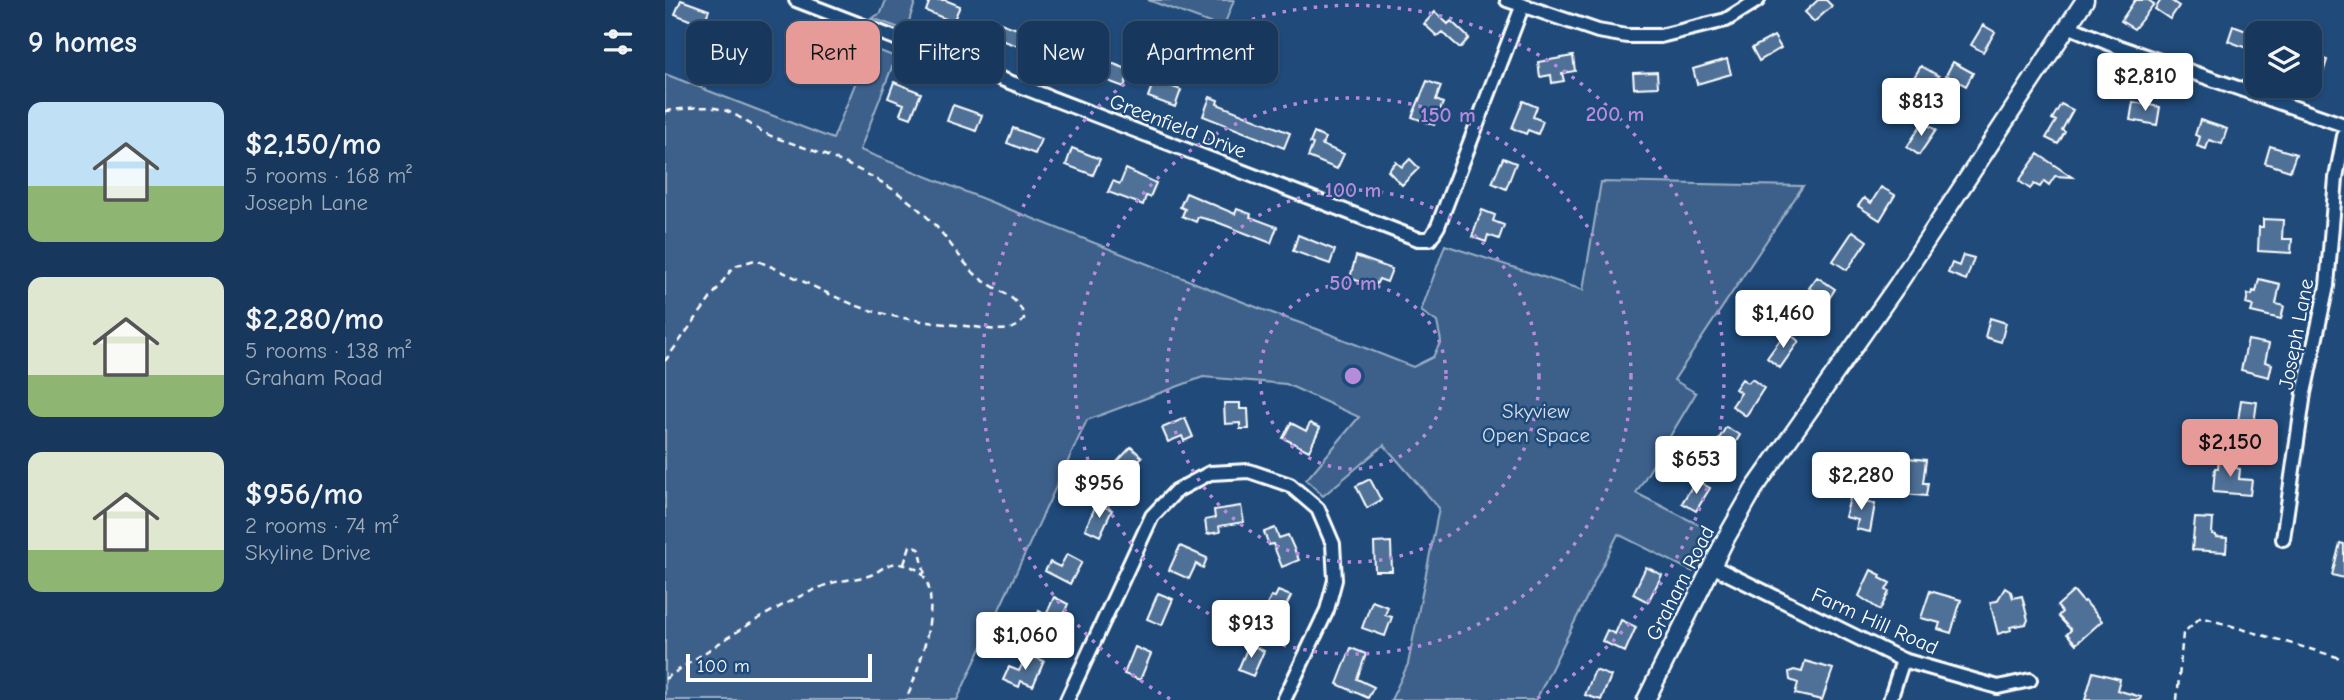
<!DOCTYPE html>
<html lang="en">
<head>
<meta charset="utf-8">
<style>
  body { margin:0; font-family:"Comic Neue",sans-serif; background:#244365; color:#f1f3f6; height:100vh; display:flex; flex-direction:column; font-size:26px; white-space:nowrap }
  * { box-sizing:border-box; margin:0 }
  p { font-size:23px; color:#9eacbb }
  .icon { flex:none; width:38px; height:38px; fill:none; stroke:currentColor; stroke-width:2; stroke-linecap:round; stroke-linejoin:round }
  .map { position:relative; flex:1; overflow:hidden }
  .details { display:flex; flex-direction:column; background:#17385c; width:665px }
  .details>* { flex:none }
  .guide { position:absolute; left:21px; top:21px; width:665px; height:63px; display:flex; gap:14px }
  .fabs { position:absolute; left:1580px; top:21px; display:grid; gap:14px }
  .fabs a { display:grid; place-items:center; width:77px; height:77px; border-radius:14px; background:#17385c; box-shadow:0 2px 5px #0004,0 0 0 2px #365272; font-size:35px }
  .scale { position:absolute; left:21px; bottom:18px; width:186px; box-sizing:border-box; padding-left:7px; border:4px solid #fff; border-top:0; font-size:19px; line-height:24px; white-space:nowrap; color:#fff; -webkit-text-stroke:5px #1f4a7a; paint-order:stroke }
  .price { position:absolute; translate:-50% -60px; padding:0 16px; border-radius:7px; background:#fff; color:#222; font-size:23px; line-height:46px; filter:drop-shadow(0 2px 4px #0008) }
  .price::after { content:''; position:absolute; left:50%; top:42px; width:21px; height:16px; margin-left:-10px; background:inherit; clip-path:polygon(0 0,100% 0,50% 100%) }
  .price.on { background:#e69b98; color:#111 }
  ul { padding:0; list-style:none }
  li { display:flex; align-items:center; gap:21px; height:175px; padding:0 28px }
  li span { display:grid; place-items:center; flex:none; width:196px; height:140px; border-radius:14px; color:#555 }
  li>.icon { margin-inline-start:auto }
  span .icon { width:84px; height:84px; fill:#fffc; stroke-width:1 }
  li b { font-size:30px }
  h2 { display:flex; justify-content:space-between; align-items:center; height:84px; padding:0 28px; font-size:30px }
  .pill { padding:0 24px; border-radius:14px; background:#17385c; box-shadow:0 2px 5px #0004,0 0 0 2px #365272; font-size:24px; line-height:63px }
  .pill.on { background:#e69b98; color:#111 }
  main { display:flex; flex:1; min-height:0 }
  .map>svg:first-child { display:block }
</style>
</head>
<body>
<main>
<section class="details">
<h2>9 homes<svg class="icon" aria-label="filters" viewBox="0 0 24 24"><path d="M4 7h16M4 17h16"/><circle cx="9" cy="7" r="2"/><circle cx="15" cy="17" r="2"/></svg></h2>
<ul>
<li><span style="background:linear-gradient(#bfe0f5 60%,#8fb573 0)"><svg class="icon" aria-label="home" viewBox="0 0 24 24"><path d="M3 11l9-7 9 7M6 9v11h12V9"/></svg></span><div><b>$2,150/mo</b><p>5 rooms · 168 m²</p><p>Joseph Lane</p></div></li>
<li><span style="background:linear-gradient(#dfe7d0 70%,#8fb573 0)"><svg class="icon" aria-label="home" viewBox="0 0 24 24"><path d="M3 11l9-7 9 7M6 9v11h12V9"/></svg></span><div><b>$2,280/mo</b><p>5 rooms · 138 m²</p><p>Graham Road</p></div></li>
<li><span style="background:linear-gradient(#dfe7d0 70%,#8fb573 0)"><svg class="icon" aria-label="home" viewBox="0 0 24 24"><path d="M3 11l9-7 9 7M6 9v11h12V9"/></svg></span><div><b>$956/mo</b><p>2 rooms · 74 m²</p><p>Skyline Drive</p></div></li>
</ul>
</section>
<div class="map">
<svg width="1679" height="700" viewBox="0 0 1679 700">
  <rect width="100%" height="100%" fill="#1f4a7a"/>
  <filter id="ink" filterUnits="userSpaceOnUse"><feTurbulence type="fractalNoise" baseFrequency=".0143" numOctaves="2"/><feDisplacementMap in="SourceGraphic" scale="14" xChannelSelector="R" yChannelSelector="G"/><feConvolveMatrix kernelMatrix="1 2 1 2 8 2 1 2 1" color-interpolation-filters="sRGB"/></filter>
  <g filter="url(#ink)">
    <!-- green -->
    <path fill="#3c618b" stroke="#9eb0c5" stroke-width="2" d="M 221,0 L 251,0 C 248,11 239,25 248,33 L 207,18 L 216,13 Z
      M 483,0 L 569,0 L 558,28 Z
      M 195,43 L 238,60 L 232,61 L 227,67 L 195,150 L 596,309 L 652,329 L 748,367 L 768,357 L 776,341 L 772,322 L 756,311 L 780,245 L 918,290 L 936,182 L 1138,186 L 1009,380 L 1031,393 L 971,493 L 1048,532 L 1028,572 L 953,534 L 871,700 L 726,700 L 743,664 L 774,508 L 719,445 L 658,496 L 641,480 L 694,417 L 621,384 L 538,377 L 422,420 L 292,700 L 0,700 L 0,74 L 168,139 L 200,59 L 200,49 Z"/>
    <!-- building -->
    <path fill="#507197" stroke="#fff" stroke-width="2" d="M 16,0 L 44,10 L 35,33 L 26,29 L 29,22 L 10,14 Z
      M 265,0 L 280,0 L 295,6 L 288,22 L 261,11 Z
      M 1153,0 L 1161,0 L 1167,6 L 1149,22 L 1140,12 Z
      M 1470,0 L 1483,0 L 1489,4 L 1469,29 L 1456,21 Z
      M 1496,0 L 1505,0 L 1514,6 L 1505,19 L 1490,9 Z
      M 770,12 L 783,24 L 786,21 L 804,38 L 795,48 L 777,32 L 772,36 L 759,24 Z
      M 330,21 L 358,31 L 353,46 L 325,36 Z
      M 79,24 L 105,35 L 96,56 L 88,53 L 90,46 L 73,39 Z
      M 1318,25 L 1330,32 L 1318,52 L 1306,45 Z
      M 1568,26 L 1592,35 L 1592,52 L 1563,41 Z
      M 1109,36 L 1116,48 L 1094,61 L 1087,48 Z
      M 389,42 L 415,52 L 410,67 L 384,56 Z
      M 129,44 L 155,55 L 149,70 L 123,60 Z
      M 1645,54 L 1662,60 L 1657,76 L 1645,73 Z
      M 908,56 L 910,71 L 897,73 L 899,81 L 887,83 L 886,75 L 875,77 L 873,62 Z
      M 1062,59 L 1066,74 L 1032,84 L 1028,69 Z
      M 438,60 L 465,70 L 459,87 L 432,77 Z
      M 1288,62 L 1308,73 L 1301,86 L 1281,75 Z
      M 1256,66 L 1274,76 L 1266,89 L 1248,79 Z
      M 992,72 L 993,87 L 969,88 L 968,73 Z
      M 489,80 L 516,90 L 510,107 L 483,97 Z
      M 762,81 L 776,86 L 771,100 L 778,103 L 769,125 L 747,117 Z
      M 229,82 L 256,93 L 246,118 L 235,114 L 239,104 L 223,98 Z
      M 545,97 L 553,100 L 552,104 L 625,133 L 619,148 L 538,116 Z
      M 858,101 L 872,107 L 868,117 L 878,121 L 873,134 L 863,130 L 861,134 L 847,128 Z
      M 1468,102 L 1495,107 L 1492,125 L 1465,120 Z
      M 1396,104 L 1408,110 L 1397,130 L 1400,132 L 1393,144 L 1381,138 L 1391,121 L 1387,119 Z
      M 288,105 L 317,115 L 311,131 L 282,121 Z
      M 1535,120 L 1562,129 L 1557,144 L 1544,140 L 1541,149 L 1532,146 L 1535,137 L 1530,135 Z
      M 1258,122 L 1271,130 L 1254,155 L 1242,147 Z
      M 348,128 L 376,139 L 370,154 L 342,143 Z
      M 649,133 L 660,138 L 657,145 L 679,154 L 672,169 L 643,157 L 648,144 L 645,143 Z
      M 1605,146 L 1631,154 L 1625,171 L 1600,163 Z
      M 407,148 L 435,159 L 428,175 L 401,165 Z
      M 1373,154 L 1407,177 L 1390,176 L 1384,185 L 1379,181 L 1375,187 L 1369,184 L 1365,189 L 1354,181 Z
      M 838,158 L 851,163 L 841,189 L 827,183 Z
      M 745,159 L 754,168 L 737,185 L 723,171 L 731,162 L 737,167 Z
      M 461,169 L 491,183 L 485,197 L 481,196 L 478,205 L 443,192 L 448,181 L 455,184 Z
      M 1216,187 L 1230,195 L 1215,220 L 1193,206 L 1199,198 L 1206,203 Z
      M 521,193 L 570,214 L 572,209 L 586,214 L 585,217 L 612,227 L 606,243 L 549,221 L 533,217 L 531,222 L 517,216 L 520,209 L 515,207 Z
      M 817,210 L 830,215 L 828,221 L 839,225 L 834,239 L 823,235 L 821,242 L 807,237 Z
      M 1598,219 L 1618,220 L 1617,239 L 1627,239 L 1626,253 L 1593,251 L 1594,227 L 1598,227 Z
      M 1188,231 L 1202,241 L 1182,270 L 1168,261 Z
      M 633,235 L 670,250 L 665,264 L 628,251 Z
      M 1298,255 L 1309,258 L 1301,280 L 1283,273 L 1287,263 L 1294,266 Z
      M 691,256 L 727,269 L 722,282 L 714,279 L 711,285 L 705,283 L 704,285 L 685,278 Z
      M 1152,277 L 1170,289 L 1155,313 L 1140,303 L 1149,291 L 1144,288 Z
      M 1594,279 L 1615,284 L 1611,304 L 1619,306 L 1616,319 L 1586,312 L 1588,306 L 1581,304 L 1583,294 L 1587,295 L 1588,291 L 1591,292 Z
      M 1325,318 L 1341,323 L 1336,342 L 1320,337 Z
      M 1121,332 L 1134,341 L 1115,368 L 1102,358 Z
      M 1583,340 L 1604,344 L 1600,362 L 1607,364 L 1604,377 L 1576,370 Z
      M 1077,379 L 1083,383 L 1087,379 L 1099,388 L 1081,416 L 1067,406 L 1076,393 L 1070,389 Z
      M 1576,400 L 1592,402 L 1587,438 L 1571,435 Z
      M 559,403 L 575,403 L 575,409 L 583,409 L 584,429 L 575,429 L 575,423 L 560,424 Z
      M 520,418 L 528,437 L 519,441 L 517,436 L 503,442 L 497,428 Z
      M 626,423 L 641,431 L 645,423 L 655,428 L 644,451 L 618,438 Z
      M 1061,427 L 1075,435 L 1059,462 L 1045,454 Z
      M 466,447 L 477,457 L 461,473 L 451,463 Z
      M 1243,458 L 1261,460 L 1258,483 L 1263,483 L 1261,496 L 1238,494 Z
      M 1554,458 L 1572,460 L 1571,468 L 1575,469 L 1574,479 L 1587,480 L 1585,495 L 1548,492 L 1550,468 L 1553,468 Z
      M 705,479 L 716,500 L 702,508 L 691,486 Z
      M 1031,480 L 1045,488 L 1031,511 L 1017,503 Z
      M 1186,494 L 1200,496 L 1199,502 L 1210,504 L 1205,532 L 1191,529 L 1193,520 L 1180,517 Z
      M 432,503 L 447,510 L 435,536 L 420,529 Z
      M 576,506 L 579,522 L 554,526 L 555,532 L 542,534 L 540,520 L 550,518 L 549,510 Z
      M 1530,518 L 1548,519 L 1547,534 L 1551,535 L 1551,537 L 1562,538 L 1561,552 L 1527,550 Z
      M 610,528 L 614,538 L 623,535 L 634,560 L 617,567 L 608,544 L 604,545 L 599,532 Z
      M 726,542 L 727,571 L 710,571 L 709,543 Z
      M 1675,543 L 1679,544 L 1679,578 L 1667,575 Z
      M 515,546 L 542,558 L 538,568 L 531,564 L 524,579 L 504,570 Z
      M 402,554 L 417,562 L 405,584 L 380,571 L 385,562 L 395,567 Z
      M 981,567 L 997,575 L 983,602 L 968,594 Z
      M 1206,570 L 1216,575 L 1215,578 L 1225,583 L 1221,590 L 1224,592 L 1215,610 L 1194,596 Z
      M 1340,588 L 1346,592 L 1348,598 L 1357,596 L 1363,620 L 1361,624 L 1345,627 L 1346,630 L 1333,634 L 1325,602 L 1332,601 Z
      M 613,591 L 626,596 L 610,628 L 595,621 L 606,596 L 610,597 Z
      M 1265,591 L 1296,600 L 1286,633 L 1273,629 L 1275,623 L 1256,618 Z
      M 1409,591 L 1418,602 L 1420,601 L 1437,621 L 1411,644 L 1402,634 L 1406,630 L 1393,616 L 1397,612 L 1392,606 Z
      M 493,593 L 508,599 L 497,625 L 482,619 Z
      M 389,597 L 403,604 L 391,632 L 370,622 L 374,611 L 381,615 Z
      M 707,601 L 723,607 L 720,615 L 727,617 L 720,636 L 697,628 Z
      M 956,620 L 971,627 L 960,652 L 937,641 L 942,630 L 950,634 Z
      M 584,644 L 599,651 L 588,676 L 573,670 Z
      M 470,647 L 486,654 L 475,680 L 459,674 Z
      M 686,648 L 701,654 L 692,679 L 709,687 L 703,698 L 672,684 Z
      M 362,654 L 379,661 L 368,686 L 356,681 L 354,687 L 338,680 L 344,667 L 354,671 Z
      M 1140,661 L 1168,669 L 1157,700 L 1130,694 L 1133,683 L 1125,680 L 1124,672 L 1129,670 L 1137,672 Z
      M 930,670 L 946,676 L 936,700 L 920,695 Z
      M 1428,672 L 1455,679 L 1452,690 L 1476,697 L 1475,700 L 1420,700 Z"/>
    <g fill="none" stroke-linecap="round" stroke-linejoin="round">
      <!-- street casing -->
      <g stroke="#fff" stroke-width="18">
        <path id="street" d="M 131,0 L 753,239 L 765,239 L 773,226 L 857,7
          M 842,0 L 933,31 L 962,36 L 995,36 L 1061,20 L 1093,0
          M 1403,26 L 1443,43 L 1679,125
          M 1618,539 L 1639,393 L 1662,286 L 1671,178 L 1679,136
          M 1047,566 L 1238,660 L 1333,687 L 1365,680
          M 402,700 L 487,516 L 511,491 L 545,473 L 584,471 L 625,485 L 653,509 L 668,544 L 670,580 L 662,610 L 619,700
          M 1225,700 L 1238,660"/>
      </g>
      <!-- secondary casing -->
      <g stroke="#fff" stroke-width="21">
        <path id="secondary" d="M 981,700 L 1061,538 L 1089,489 L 1233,284 L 1420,0"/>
      </g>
      <!-- path -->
      <path stroke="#fff" stroke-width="2.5" stroke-dasharray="7 5" stroke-linecap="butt" d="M 0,111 C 21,109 43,103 64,112 C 80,119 94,132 111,138 C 167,156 223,177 265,220 C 282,237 294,258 310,274 C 325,289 358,296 359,319 C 350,335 325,329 309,327 C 272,323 234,320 198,308 C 161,295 127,274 90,260 L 69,266 L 0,361
        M 239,564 L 245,546 L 249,545 L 255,550 L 260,576
        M 0,679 C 50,646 101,610 156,587 C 171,580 187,580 203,576 C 211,574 218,566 227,564 C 234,563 241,565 247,567 C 286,581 253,673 241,700
        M 1512,700 L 1518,633 L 1536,617 L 1679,659"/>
      <!-- street -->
      <use href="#street" stroke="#1f4a7a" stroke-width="12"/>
      <!-- secondary -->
      <use href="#secondary" stroke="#1f4a7a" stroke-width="16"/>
    </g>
  </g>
  <!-- distance rings -->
  <g fill="none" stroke="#b68bdc" stroke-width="3.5" stroke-dasharray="3.5 7">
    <circle cx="688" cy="376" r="93"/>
    <circle cx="688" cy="376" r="186"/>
    <circle cx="688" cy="376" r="278"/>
    <path d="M505 699A371 371 0 1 1 871 699"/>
  </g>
  <g text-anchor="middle" stroke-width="5" stroke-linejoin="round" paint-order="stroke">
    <!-- street labels -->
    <g font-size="21" fill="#fff" stroke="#1f4a7a">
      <text transform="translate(513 126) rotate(21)" y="7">Greenfield Drive</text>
      <text transform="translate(1631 334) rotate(-79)" y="7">Joseph Lane</text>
      <text transform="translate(1015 583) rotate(-63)" y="7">Graham Road</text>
      <text transform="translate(1210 621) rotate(24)" y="7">Farm Hill Road</text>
    </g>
    <!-- park labels -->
    <g font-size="21" fill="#d8dfe8" stroke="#1f4a7a">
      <text x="871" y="418">Skyview<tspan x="871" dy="24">Open Space</tspan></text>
    </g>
  </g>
  <circle cx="688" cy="376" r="10" fill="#b68bdc" stroke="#1f4a7a" stroke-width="3.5"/>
  <g font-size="21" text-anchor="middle" font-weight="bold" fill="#b68bdc" stroke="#1f4a7a" stroke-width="5" stroke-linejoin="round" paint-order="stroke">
    <text x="950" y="121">200 m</text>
    <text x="783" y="122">150 m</text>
    <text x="688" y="197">100 m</text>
    <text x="688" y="290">50 m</text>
  </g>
</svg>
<div class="fabs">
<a><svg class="icon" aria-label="layers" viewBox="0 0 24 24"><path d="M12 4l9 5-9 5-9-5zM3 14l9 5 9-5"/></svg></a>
</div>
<div class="scale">100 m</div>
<b class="price" style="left:1480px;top:113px">$2,810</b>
<b class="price" style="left:1256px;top:138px">$813</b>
<b class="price" style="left:1118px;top:350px">$1,460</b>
<b class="price on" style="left:1565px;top:479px">$2,150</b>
<b class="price" style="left:1031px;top:496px">$653</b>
<b class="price" style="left:1196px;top:512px">$2,280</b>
<b class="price" style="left:434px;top:520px">$956</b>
<b class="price" style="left:586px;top:660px">$913</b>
<b class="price" style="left:360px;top:672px">$1,060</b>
<div class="guide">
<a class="pill">Buy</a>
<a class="pill on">Rent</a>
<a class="pill">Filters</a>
<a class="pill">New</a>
<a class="pill">Apartment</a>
</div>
</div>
</main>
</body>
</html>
